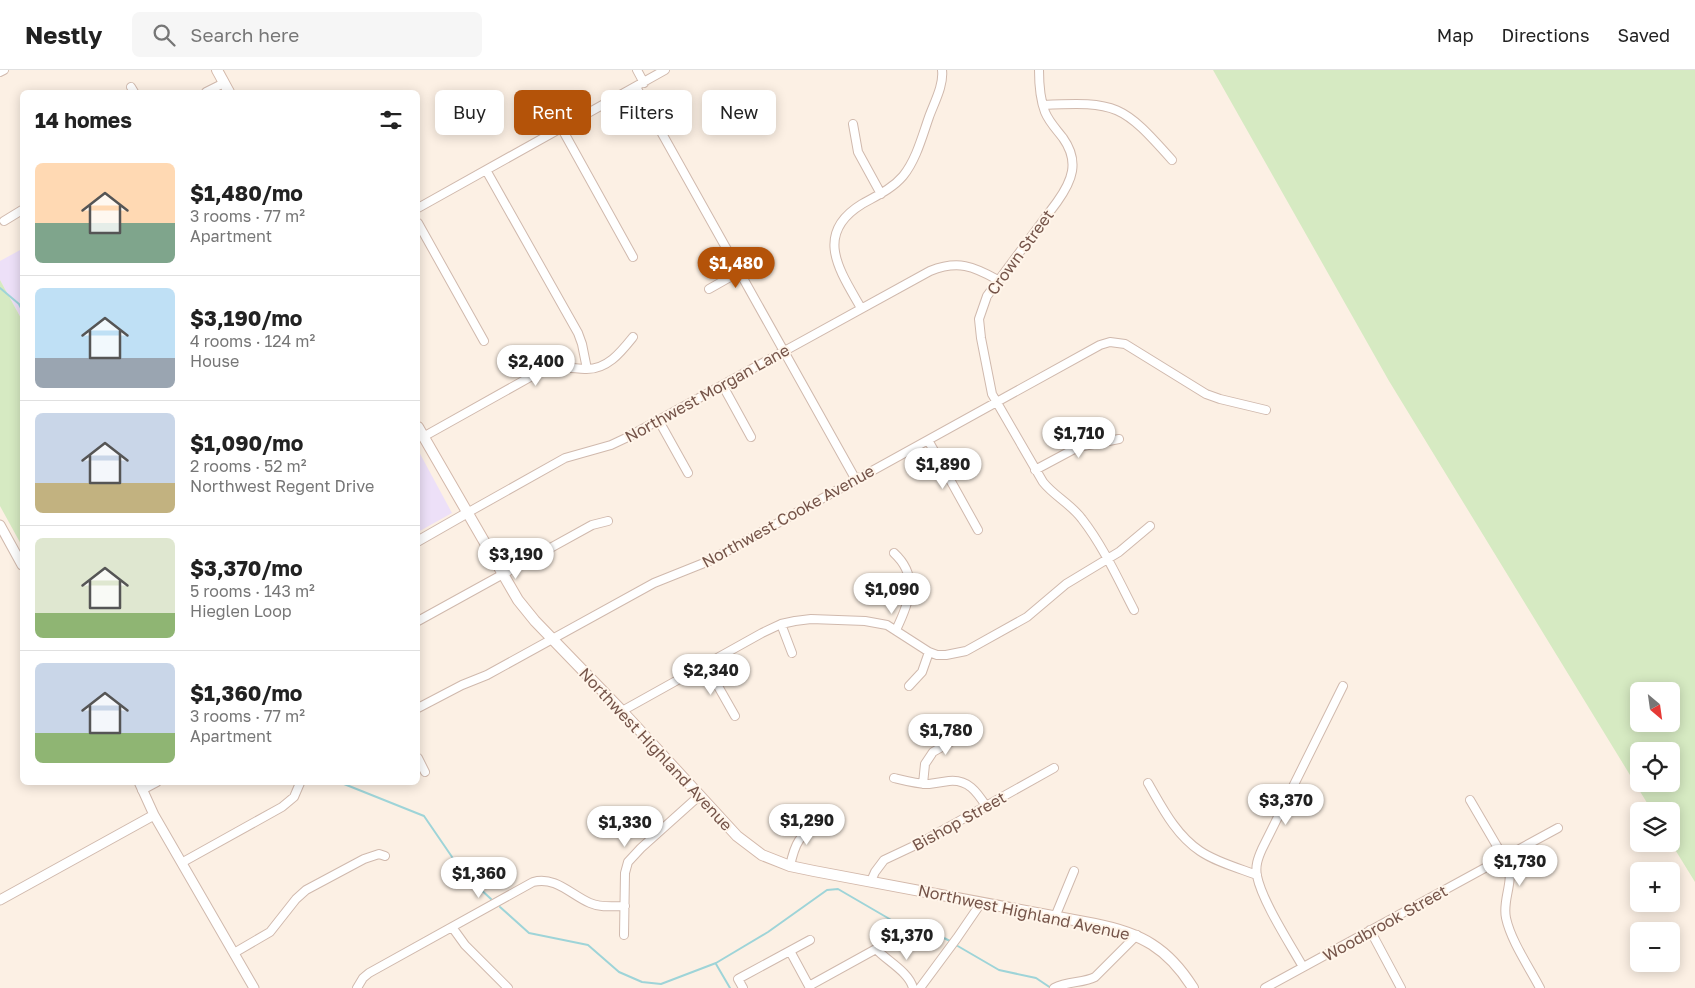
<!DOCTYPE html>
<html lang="en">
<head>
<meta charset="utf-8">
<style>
  body { margin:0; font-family:"Golos Text",sans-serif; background:#f6f6f6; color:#222; height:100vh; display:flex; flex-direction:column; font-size:19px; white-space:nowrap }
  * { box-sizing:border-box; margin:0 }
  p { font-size:16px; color:#767676 }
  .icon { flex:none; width:28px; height:28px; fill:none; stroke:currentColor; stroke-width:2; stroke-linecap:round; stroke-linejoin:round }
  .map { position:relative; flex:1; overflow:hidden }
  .details { position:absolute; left:20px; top:20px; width:400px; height:695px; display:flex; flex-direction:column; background:#fff; border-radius:8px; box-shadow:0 2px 12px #0003 }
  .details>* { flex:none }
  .top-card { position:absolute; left:435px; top:20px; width:475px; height:45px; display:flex; gap:10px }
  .needle { width:32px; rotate:151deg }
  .buttons { position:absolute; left:1630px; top:612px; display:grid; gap:10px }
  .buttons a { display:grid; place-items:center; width:50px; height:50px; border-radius:8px; background:#fff; box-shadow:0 2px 12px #0003; font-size:25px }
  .price { position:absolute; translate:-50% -42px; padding:0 11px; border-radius:18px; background:#fff; color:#222; font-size:16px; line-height:32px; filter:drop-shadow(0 1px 2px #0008) }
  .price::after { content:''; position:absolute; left:50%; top:30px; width:15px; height:11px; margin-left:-8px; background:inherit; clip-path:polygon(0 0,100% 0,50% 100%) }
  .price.active { background:#b45309; color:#fff }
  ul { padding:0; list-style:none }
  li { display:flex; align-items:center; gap:15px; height:125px; padding:0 15px }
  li+li { border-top:1px solid #e0e0e0 }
  li span { display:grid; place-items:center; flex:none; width:140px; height:100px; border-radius:8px; color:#555 }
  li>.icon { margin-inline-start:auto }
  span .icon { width:60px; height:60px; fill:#fffc; stroke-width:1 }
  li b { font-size:21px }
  h2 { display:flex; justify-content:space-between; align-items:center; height:60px; padding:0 15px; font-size:21px }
  .pill { padding:0 18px; border-radius:8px; background:#fff; box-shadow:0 2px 12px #0003; font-size:18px; line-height:45px }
  .pill.active { background:#b45309; color:#fff }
  header { display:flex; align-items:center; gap:30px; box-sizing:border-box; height:70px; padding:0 25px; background:#fff; border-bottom:1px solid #e0e0e0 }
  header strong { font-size:24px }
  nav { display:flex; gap:28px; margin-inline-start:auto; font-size:18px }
  .search { width:350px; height:45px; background:#f6f6f6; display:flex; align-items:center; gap:12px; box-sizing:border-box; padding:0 18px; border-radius:8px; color:#767676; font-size:19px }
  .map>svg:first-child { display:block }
</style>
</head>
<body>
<header>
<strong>Nestly</strong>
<div class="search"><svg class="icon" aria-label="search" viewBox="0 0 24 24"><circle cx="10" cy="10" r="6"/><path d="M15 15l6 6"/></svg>Search here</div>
<nav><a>Map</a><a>Directions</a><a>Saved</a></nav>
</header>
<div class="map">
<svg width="1695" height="918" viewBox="0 0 1695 918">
  <rect width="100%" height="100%" fill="#fcf0e4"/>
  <!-- education -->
  <path fill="#ede0f8" d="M 22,179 L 22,250 L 0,210 L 0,191 Z
    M 418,380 L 452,443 L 418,462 Z"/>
  <!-- green -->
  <path fill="#d6eac2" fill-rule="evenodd" d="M 1213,0 L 1695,0 L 1695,812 L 1671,773 L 1671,741 L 1652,741 L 1389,311 ZM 1639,621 L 1671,621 L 1671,654 L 1639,654 ZM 1639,681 L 1671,681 L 1671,714 L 1639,714 Z
    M 0,210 L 22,250 L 22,476 L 0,436 Z"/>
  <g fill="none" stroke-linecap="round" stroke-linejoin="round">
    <!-- stream -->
    <path stroke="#9ed4d8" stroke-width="2" d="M 0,218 L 19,234 L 22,240
      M 339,712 L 424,746 L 463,803 L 491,829
      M 500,837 L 529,863 L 588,875 L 619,902 L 642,912 L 661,914 L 716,893 L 768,862 L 827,820 L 838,819 L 893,851 L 944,868 L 950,871
      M 956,875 L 999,900 L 1036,908 L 1051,918
      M 716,894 L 730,918"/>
    <!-- minor casing -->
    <g stroke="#d0b9ad" stroke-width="10">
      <path id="minor" d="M 637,0 L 644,13
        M 1039,0 C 1039,14 1040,29 1045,42 C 1049,52 1057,60 1063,68 C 1080,92 1072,111 1057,132 L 987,226 L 979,249 L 981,268 L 992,324 L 1043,412 C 1054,426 1071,434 1082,449 C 1103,476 1118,509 1134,540
        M 0,2 L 4,0
        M 131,17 L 134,22
        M 636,17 L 856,410
        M 206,22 L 224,13
        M 1043,35 C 1117,31 1123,35 1172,90
        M 853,54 L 858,82 L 881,124
        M 562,59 L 633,187
        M 486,100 L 578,263 L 582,274 L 587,299
        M 418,138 L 665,0
        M 4,151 L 22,140
        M 418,153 L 484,271
        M 709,219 L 739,202
        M 861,238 C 840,201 813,164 862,134 C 876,126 892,119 903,106 C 916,90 922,67 929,47 C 934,33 944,15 942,0
        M 723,316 L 751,367
        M 659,351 L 688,403
        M 423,367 L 541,301 C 557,295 569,298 585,299 C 607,300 621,282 633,267
        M 928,370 L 978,460
        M 1035,400 L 1078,377 L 1119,369
        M 467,443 L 565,388 L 611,375 L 628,367 L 930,201 C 958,190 973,196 998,210
        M 894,483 C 920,507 909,533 896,560
        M 418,551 L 592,455 L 608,451
        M 781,554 L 792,583
        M 706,595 L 735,646
        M 909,616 L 922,602 L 929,582
        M 418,638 L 462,615 L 487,605 L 654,513 L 709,491 L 1100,275 L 1110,272 L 1125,274 L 1206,324 L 1220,329 L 1266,340
        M 622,641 L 762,563 L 781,554 L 795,551 L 811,549 L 865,551 L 887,555 L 929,582 L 937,585 L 946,585 L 966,581 L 1027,547 L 1066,514 L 1119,482 L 1150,456
        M 418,688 L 425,702
        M 894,708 C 906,711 917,714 929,714 C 936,713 942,712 949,711 C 968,709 977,722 986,736
        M 1148,713 C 1162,737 1175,764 1200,781 C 1216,792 1238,798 1257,805
        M 923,714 L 925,694 L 933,682 L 970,661
        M 142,720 L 157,712
        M 1470,730 L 1508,795 C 1514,813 1502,830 1506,848 C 1511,871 1529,897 1540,918
        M 183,792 L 282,737 L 294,727 L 300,713
        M 790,796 C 795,773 799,765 820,753
        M 871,811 L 875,802 L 884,790 L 918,774 L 1054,698
        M 1055,847 L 1074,801
        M 452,857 L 465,875 L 508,918
        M 1370,860 L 1401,918
        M 624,865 L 625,803 L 628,792 L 641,778 L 699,726
        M 790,881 L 810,918
        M 234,883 L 270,862 L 296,829 L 306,820 L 364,789 L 379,784 L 385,786
        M 1303,897 C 1290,874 1262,831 1257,806 C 1255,796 1258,788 1262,779 L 1343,616
        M 809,916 L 876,879 C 887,891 909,902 913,918
        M 357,918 L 363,908 L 369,903 L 533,812 C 556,806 571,825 590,833 C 601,838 614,836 625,836
        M 743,918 L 738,909 L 810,870
        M 920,918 L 957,868 L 981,833
        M 1054,918 C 1068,911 1084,913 1095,907 L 1137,865
        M 1265,918 L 1558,758"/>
    </g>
    <!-- tertiary casing -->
    <g stroke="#d0b9ad" stroke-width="11">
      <path id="tertiary" d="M 0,455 L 22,495
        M 418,471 L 467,443
        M 139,712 L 154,745 L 254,918
        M 0,830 L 154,745"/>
    </g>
    <!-- secondary casing -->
    <g stroke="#d3b8aa" stroke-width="12">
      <path id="secondary" d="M 217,0 L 229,22
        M 418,357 L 518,530 L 535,551 L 622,641 L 737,766 L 762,785 L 790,796 L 814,801 L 1095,854 C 1141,863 1168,878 1193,918"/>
    </g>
    <!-- minor -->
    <use href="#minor" stroke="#fff" stroke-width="8"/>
    <!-- tertiary -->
    <use href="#tertiary" stroke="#fff" stroke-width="9"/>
    <!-- secondary -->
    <use href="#secondary" stroke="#fff" stroke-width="10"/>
  </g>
  <g text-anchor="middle" stroke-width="4" stroke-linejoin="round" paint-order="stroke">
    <!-- street labels -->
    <g font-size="16" fill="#755449" stroke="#fff5ea">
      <text transform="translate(1020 182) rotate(-54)" y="6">Crown Street</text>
      <text transform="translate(707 323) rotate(-29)" y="6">Northwest Morgan Lane</text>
      <text transform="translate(788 446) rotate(-29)" y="6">Northwest Cooke Avenue</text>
      <text transform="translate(656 679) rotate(47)" y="6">Northwest Highland Avenue</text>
      <text transform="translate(959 751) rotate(-29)" y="6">Bishop Street</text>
      <text transform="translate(1024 842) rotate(12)" y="6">Northwest Highland Avenue</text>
      <text transform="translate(1385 853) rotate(-29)" y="6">Woodbrook Street</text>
    </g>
  </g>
</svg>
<div class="buttons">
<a><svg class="needle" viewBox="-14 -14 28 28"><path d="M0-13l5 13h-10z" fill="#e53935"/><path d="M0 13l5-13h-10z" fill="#767676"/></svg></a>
<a><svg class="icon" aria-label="locate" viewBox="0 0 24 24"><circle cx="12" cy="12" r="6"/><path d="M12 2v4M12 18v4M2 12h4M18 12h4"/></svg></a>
<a><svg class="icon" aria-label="layers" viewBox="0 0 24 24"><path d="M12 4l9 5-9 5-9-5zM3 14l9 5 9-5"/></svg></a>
<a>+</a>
<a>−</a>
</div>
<b class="price active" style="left:736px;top:219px">$1,480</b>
<b class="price" style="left:536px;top:317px">$2,400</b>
<b class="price" style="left:1079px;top:389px">$1,710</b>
<b class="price" style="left:943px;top:420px">$1,890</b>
<b class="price" style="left:516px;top:510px">$3,190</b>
<b class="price" style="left:892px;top:545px">$1,090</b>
<b class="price" style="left:711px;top:626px">$2,340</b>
<b class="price" style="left:946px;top:686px">$1,780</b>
<b class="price" style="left:1286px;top:756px">$3,370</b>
<b class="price" style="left:807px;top:776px">$1,290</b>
<b class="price" style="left:625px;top:778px">$1,330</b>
<b class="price" style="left:1520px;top:817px">$1,730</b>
<b class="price" style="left:479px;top:829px">$1,360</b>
<b class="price" style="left:907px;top:891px">$1,370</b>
<div class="top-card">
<a class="pill">Buy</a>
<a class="pill active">Rent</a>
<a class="pill">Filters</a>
<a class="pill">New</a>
</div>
<section class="details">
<h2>14 homes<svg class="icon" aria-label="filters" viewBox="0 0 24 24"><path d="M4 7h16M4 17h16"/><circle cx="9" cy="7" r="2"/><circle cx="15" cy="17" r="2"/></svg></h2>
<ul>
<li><span style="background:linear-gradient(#ffd9b3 60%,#7fa58c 0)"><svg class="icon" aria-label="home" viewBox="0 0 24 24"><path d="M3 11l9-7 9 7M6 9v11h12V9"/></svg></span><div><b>$1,480/mo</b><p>3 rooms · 77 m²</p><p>Apartment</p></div></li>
<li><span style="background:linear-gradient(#bfe0f5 70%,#9aa5b1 0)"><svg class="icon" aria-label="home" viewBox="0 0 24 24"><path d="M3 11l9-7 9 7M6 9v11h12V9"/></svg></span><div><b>$3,190/mo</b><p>4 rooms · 124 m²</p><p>House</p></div></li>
<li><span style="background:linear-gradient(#c9d6e8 70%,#c2b280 0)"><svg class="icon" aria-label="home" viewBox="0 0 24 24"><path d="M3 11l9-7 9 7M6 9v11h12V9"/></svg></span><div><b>$1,090/mo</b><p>2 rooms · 52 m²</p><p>Northwest Regent Drive</p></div></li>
<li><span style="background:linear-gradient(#dfe7d0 75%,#8fb573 0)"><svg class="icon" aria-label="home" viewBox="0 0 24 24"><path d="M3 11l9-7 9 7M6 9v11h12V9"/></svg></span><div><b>$3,370/mo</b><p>5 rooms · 143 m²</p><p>Hieglen Loop</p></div></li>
<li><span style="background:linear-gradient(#c9d6e8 70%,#8fb573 0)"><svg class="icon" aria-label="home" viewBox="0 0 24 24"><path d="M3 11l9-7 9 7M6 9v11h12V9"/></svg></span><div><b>$1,360/mo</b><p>3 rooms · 77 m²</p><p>Apartment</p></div></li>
</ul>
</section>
</div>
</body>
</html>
